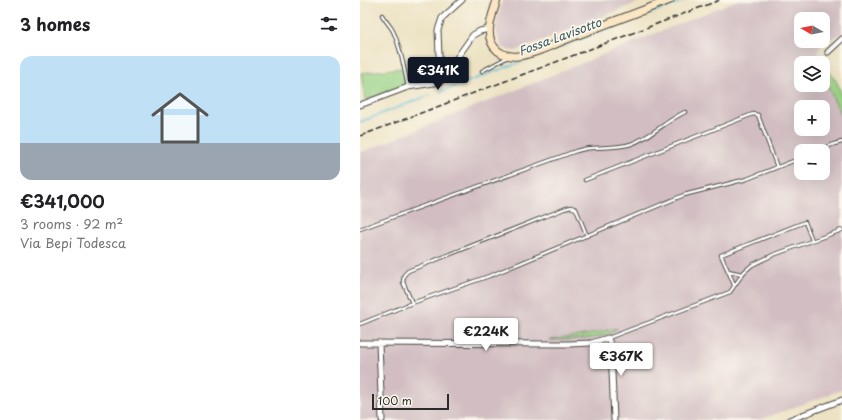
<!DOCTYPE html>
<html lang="en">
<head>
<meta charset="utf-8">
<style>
  body { margin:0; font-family:"Playpen Sans",sans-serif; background:#f2f2f2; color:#202124; height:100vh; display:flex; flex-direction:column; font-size:15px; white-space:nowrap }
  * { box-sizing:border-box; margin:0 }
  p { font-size:13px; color:#757577 }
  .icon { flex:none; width:22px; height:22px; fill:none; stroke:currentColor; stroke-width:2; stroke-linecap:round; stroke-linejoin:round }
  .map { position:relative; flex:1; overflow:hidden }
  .panel { display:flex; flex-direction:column; background:#fff; width:360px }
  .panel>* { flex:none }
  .needle { width:26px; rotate:279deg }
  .controls { position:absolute; left:434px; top:12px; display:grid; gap:8px }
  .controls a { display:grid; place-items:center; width:36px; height:36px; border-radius:8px; background:#fff; box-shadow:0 4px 16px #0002; font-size:20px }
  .scale { position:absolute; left:12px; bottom:10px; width:77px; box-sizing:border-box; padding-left:4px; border:2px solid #2b2b2b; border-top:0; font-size:11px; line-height:14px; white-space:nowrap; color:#2b2b2b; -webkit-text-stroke:3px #fbf7ec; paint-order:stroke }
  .price { position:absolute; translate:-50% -34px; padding:0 9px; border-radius:4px; background:#fff; color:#222; font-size:13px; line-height:26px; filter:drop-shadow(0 1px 2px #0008) }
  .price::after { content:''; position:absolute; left:50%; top:24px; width:12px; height:9px; margin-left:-6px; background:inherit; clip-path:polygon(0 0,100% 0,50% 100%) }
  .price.active { background:#111827; color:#fff }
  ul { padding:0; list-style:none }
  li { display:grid; align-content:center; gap:8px; height:212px; padding:0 20px }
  li span { display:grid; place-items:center; height:124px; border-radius:12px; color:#555 }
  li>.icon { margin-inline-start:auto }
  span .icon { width:72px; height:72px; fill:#fffc; stroke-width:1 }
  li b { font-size:17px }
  h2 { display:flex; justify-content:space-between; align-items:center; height:48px; padding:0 20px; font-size:17px }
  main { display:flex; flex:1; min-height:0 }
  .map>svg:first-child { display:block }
</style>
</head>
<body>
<main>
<section class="panel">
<h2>3 homes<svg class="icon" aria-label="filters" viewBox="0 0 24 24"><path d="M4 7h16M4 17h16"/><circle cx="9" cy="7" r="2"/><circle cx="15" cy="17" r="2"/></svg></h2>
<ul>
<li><span style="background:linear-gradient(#bfe0f5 70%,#9aa5b1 0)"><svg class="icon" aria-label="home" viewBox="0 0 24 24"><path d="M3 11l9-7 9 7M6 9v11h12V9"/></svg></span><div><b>€341,000</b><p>3 rooms · 92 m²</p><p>Via Bepi Todesca</p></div></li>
</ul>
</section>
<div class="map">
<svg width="482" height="420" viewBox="0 0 482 420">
  <rect width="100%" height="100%" fill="#fbf7ec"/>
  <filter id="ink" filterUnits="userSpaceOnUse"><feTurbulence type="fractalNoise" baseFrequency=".025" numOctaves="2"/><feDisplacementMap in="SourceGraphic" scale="8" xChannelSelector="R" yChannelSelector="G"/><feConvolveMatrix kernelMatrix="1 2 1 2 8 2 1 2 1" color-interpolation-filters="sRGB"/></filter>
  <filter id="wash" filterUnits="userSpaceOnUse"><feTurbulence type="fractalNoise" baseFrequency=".012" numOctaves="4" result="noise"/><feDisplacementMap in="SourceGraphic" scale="16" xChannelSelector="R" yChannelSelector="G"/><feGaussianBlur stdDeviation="0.9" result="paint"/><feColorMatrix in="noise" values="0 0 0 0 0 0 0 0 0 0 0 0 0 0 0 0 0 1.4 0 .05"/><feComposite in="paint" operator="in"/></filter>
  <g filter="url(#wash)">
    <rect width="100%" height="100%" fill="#ede3c4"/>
    <!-- industrial -->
    <path fill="#d2bec2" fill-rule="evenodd" d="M 143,0 L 284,0 L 155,51 L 148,50 L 142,47 L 137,34 L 136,21 Z
      M 378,0 L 482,0 L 482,33 L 465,41 L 460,46 L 456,63 L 441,63 L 441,85 L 463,85 L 463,69 L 482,104 L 482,390 L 399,420 L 0,420 L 0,153 ZM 441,19 L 463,19 L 463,41 L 441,41 ZM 441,107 L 463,107 L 463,129 L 441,129 ZM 441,151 L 463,151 L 463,173 L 441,173 Z"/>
    <!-- green -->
    <path fill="#9ad285" stroke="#627e58" d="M 42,68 L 46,85 L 5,100 L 1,73 Z
      M 465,68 C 482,84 482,93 482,117 L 469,89 L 464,69 Z
      M 257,328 C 250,340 204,340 190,340 L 232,334 Z"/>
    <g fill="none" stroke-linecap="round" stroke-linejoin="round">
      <!-- stream -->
      <path stroke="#5cc0da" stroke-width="1.5" d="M 80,92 L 326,0
        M 0,122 L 70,95"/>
    </g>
  </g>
  <g filter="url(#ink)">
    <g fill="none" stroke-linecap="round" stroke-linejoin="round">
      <!-- lane casing -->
      <g stroke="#484742" stroke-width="4.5">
        <path id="lane" d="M 22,15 C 25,21 30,25 33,31 C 41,48 44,68 48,87
          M 122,71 L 148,57
          M 457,151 L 474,144 L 482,142
          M 225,180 L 393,114 L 398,115 L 417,167
          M 0,229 L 216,151 C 221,150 226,148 231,148 C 244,147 259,148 271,144 C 291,137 306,121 325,112
          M 368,271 L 382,274
          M 374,285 C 370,274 365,265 361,255 L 445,222 L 452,240
          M 52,303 L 43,282 L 44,275 L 48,271 L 204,209 L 211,207 L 216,209 L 227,236
          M 0,324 L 52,303 L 132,275 L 324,195 L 387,179 L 441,158
          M 248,338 L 370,292 L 384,272 L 392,265 L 413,255 L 482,230"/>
      </g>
      <!-- street casing -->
      <g stroke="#484742" stroke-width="7">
        <path id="street" d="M 468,52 L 482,39
          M 80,82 L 78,30 L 82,18 L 102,0
          M 0,105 L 48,87 L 80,82 L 113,35 L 120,31 L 129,29
          M 0,343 L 209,344 L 231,343 L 248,338 L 251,347 L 254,420
          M 19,343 L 22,420
          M 429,420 L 482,400"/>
      </g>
      <!-- secondary casing -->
      <g stroke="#484742" stroke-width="9">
        <path id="secondary" d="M 137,0 C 132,16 122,38 138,51 C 143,55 152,57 158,56 C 176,54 194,44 210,38 C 243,25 276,13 310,0"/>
      </g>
      <!-- lane -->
      <use href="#lane" stroke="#fff" stroke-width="2.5"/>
      <!-- street -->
      <use href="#street" stroke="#fff" stroke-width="5"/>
      <!-- secondary -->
      <use href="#secondary" stroke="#fbe6c4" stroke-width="7"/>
      <!-- rail -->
      <path stroke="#2b2b2b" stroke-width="1.5" stroke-dasharray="6 3" stroke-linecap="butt" d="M 0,136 L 360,0"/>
    </g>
  </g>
  <g text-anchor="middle" stroke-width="3.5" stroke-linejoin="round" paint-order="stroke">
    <!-- water labels -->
    <g font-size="12" font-style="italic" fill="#3a5860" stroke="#fbf7ec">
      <text transform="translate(200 37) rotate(-20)" y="4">Fossa Lavisotto</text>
    </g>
  </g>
</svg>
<div class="controls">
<a><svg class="needle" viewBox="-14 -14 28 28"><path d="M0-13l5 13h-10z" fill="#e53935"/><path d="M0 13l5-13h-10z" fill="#757577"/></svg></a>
<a><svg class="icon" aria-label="layers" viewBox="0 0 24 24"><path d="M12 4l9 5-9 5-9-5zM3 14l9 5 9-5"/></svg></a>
<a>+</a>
<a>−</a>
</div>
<div class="scale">100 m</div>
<b class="price active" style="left:78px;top:91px">€341K</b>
<b class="price" style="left:126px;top:352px">€224K</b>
<b class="price" style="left:261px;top:377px">€367K</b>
</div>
</main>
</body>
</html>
